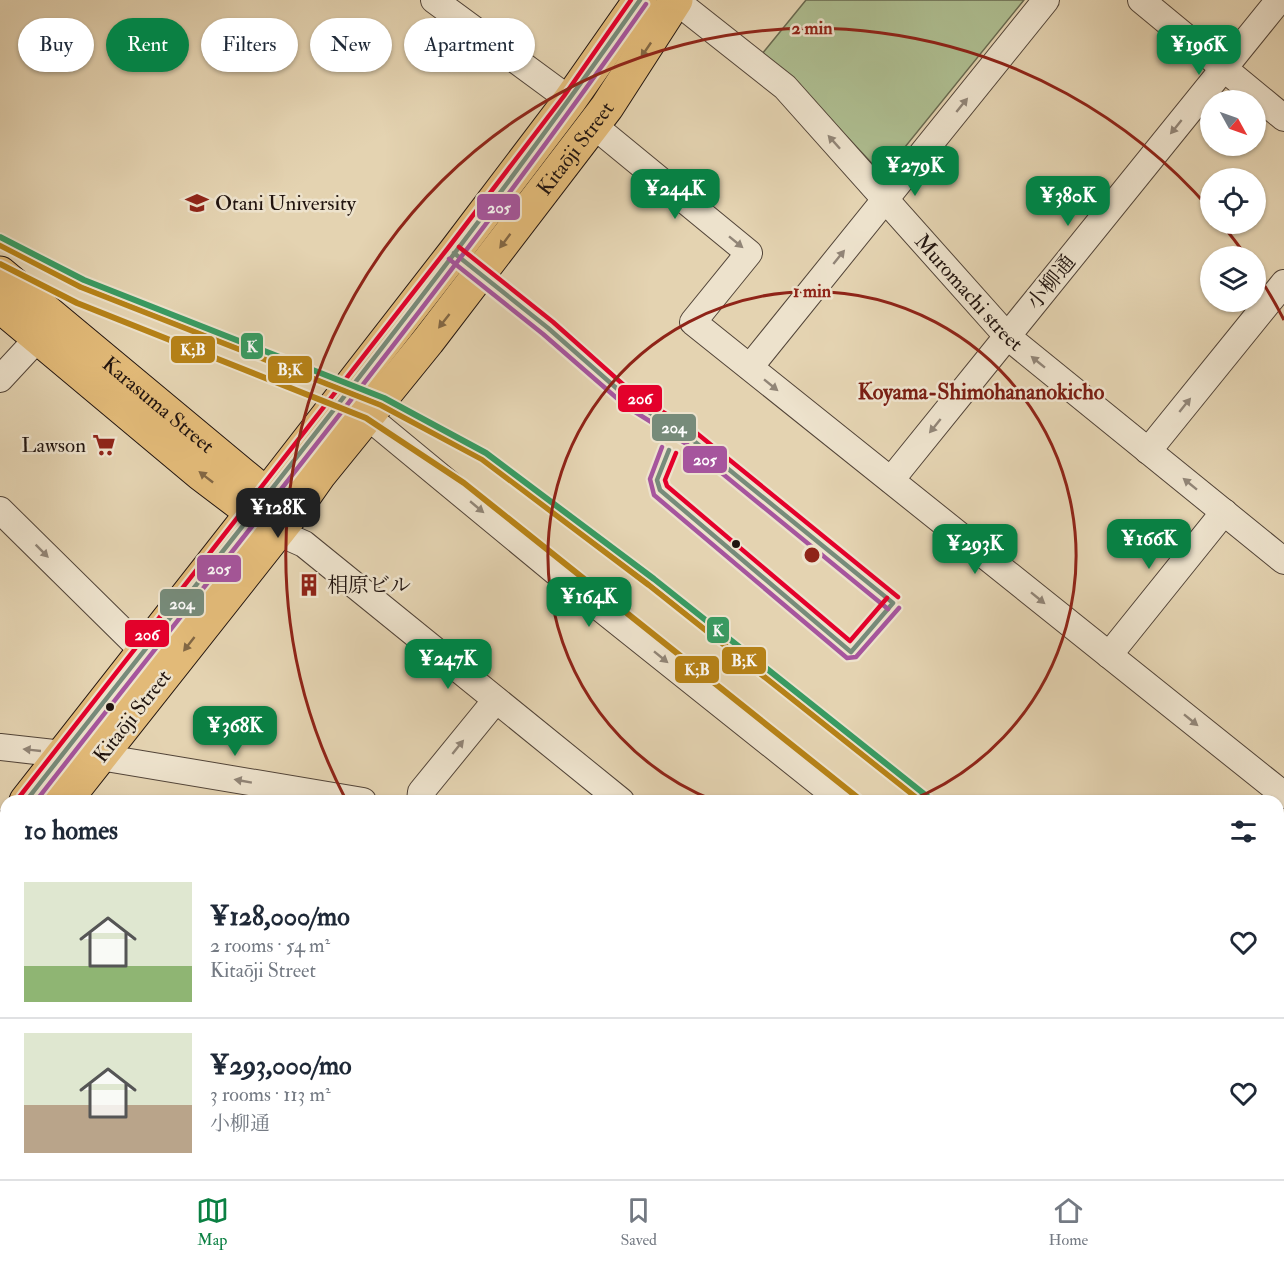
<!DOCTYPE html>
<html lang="en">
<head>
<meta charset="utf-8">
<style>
  body { margin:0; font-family:"IM FELL Double Pica","Noto Serif JP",serif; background:#f2f2f3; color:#1f2937; height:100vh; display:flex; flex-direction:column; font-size:22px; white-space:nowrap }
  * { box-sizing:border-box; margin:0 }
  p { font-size:20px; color:#747a83 }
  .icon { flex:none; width:33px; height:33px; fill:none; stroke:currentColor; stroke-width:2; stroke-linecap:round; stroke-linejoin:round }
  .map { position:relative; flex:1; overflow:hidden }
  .sheet { position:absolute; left:0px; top:795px; width:1284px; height:384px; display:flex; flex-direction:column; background:#fff; border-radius:18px 18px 0 0; box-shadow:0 2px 4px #0004 }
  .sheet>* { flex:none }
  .hud { position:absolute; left:18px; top:18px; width:600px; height:54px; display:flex; gap:12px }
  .needle { width:39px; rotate:130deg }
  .controls { position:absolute; left:1200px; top:90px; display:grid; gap:12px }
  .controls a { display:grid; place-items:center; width:66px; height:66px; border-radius:50%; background:#fff; box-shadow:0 2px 4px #0004; font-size:30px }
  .price { position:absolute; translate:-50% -51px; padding:0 14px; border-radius:12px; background:#0b8043; color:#fff; font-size:20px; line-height:39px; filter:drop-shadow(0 2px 3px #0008) }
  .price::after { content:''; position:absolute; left:50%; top:36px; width:18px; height:14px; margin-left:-9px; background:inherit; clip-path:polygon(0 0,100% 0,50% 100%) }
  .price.on { background:#222; color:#fff }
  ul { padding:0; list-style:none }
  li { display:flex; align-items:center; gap:18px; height:150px; padding:0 24px }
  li+li { border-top:2px solid #e0e1e3 }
  li span { display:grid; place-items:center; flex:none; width:168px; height:120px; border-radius:0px; color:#555 }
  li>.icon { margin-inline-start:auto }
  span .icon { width:72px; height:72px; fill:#fffc; stroke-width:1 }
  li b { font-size:26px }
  h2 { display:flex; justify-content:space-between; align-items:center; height:72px; padding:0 24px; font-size:26px }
  .chip { padding:0 21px; border-radius:27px; background:#fff; box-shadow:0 2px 4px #0004; font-size:21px; line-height:54px }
  .chip.on { background:#0b8043; color:#fff }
  .menu { display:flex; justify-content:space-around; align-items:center; height:84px; border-top:2px solid #e0e1e3; background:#fff; font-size:16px; color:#747a83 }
  .menu a { display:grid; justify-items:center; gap:3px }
  .menu .on { color:#0b8043 }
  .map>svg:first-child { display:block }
</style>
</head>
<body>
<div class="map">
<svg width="1284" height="1179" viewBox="0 0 1284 1179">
  <rect width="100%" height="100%" fill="#e4d3b1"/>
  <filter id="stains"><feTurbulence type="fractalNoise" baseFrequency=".00333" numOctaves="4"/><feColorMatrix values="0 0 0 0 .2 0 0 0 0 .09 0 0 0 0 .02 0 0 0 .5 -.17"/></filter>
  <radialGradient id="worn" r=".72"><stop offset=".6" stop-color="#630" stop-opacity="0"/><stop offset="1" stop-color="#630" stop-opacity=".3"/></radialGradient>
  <!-- green -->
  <path fill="#aebe91" stroke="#686950" stroke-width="1.5" d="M 806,0 L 1024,0 L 884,173 L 880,172 L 793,79 L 762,54 Z"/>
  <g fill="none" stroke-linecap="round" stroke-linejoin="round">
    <!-- minor casing -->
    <g stroke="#524438" stroke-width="28">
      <g id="minor">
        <path d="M 434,0 L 570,100"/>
        <path id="s1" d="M 675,0 L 785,87 L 1008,337 L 1284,561"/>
        <path d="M 1141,0 L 1284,118"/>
        <path d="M 593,125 L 749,253 L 693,322 L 1284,795"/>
        <path d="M 750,367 L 1046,0"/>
        <path d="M 0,379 L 51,324"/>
        <path d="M 367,416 L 580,592 L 842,801"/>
        <path d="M 1148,451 L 1284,283"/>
        <path d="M 891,480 L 1279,0"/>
        <path d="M 0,510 L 143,651"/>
        <path d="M 277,532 L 304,544 L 621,801"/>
        <path d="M 1109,655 L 1224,512"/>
        <path d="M 0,747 L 63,754"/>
        <path d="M 100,757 L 363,801"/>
        <path d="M 420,801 L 421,792 L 496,700"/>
        <path d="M 1278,907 L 1284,899"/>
        <path d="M 1278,1035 L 1284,1037"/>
        <path d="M 0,1146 L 6,1147"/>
        <path d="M 121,1173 L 148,1179"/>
        <path d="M 405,1179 L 406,1173"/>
        <path d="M 523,1179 L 525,1173"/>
        <path d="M 741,1179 L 742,1173"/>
        <path d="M 897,1179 L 897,1173"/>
        <path d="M 1063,1179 L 1066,1173"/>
      </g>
    </g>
    <!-- major casing -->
    <g stroke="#21140f" stroke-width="35">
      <g id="major">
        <path d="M 266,495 L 454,253 L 570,100 L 640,0"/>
        <path id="s2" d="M 291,515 L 320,474 L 428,341 L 607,107 L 676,0"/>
      </g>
    </g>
    <!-- highway casing -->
    <g stroke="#21140f" stroke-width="35">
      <g id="highway">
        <path id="s3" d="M 0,273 L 291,515 L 65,801"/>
        <path d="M 0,306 L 201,474 L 268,525"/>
        <path d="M 26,801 L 266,495"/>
        <path d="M 0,834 L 6,827"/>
        <path d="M 0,883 L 6,875"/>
      </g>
    </g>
    <!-- minor -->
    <use href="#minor" stroke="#ede2cc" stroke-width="26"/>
    <!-- major -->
    <use href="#major" stroke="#e2ba78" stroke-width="33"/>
    <!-- highway -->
    <use href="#highway" stroke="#e2ba78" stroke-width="33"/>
    <!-- bus-1 casing -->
    <g stroke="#ede2cc" stroke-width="9">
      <path id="bus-1" d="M 454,253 L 548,328 L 631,401 L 689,437 L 893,603
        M 669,450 L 657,480 L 660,490 L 851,652 L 893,603
        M 26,801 C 233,536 447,275 640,0"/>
    </g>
    <!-- bus-2 casing -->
    <g stroke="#ede2cc" stroke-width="9">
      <path id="bus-2" d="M 449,259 L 543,334 L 627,407 L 685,443 L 888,609
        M 662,447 L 650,479 L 654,495 L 847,658 L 856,657 L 899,608
        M 36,801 C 241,538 454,278 646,4"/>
    </g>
    <!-- bus-3 casing -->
    <g stroke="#ede2cc" stroke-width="9">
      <path id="bus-3" d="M 459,247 L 553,322 L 635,395 L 694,431 L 898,597
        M 676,453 L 665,480 L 667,486 L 850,641 L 887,598
        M 20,796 L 448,248 L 564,96 L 631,0"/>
    </g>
    <!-- bus-1 -->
    <use href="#bus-1" stroke="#778b7a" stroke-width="4.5"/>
    <!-- bus-2 -->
    <use href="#bus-2" stroke="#a6559d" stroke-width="4.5"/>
    <!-- bus-3 -->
    <use href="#bus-3" stroke="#e4002b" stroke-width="4.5"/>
    <!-- rail-1 casing -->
    <g stroke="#ede2cc" stroke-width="10">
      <path id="rail-1" d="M 0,245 L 81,287 L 381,405 L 482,459 L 649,585 L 921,801"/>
    </g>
    <!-- rail-2 casing -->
    <g stroke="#ede2cc" stroke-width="10">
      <path id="rail-2" d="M 0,264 L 77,303 L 366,418 L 464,483 L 862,801"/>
    </g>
    <!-- rail-1 -->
    <use href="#rail-1" stroke="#b68217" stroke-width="6"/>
    <!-- rail-2 -->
    <use href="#rail-2" stroke="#b68217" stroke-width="6"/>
    <!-- metro-1 casing -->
    <g stroke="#ede2cc" stroke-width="10">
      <path id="metro-1" d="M 0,237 L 84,280 L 384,398 L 486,453 L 654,579 L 933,801"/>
    </g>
    <!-- metro-1 -->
    <use href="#metro-1" stroke="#389b62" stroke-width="6"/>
  </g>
  <!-- one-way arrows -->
  <defs><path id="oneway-solid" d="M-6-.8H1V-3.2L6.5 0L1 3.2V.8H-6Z" transform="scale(1.5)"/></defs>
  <g fill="#826744">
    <use href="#oneway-solid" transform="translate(646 50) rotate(124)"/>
    <use href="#oneway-solid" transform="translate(505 241) rotate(127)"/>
    <use href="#oneway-solid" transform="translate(444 321) rotate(128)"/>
    <use href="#oneway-solid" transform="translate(206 477) rotate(-142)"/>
    <use href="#oneway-solid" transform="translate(189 644) rotate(128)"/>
  </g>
  <g fill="#918577">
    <use href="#oneway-solid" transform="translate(962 105) rotate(-51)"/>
    <use href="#oneway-solid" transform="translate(1176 127) rotate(129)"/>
    <use href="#oneway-solid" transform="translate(834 142) rotate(-132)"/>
    <use href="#oneway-solid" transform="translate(736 242) rotate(39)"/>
    <use href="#oneway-solid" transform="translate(839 257) rotate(-51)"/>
    <use href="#oneway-solid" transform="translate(1038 362) rotate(-141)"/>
    <use href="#oneway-solid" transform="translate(771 385) rotate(39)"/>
    <use href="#oneway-solid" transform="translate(1185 405) rotate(-51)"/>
    <use href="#oneway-solid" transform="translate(935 426) rotate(129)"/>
    <use href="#oneway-solid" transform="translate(1190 484) rotate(-141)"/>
    <use href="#oneway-solid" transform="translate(477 507) rotate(40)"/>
    <use href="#oneway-solid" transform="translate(42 551) rotate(45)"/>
    <use href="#oneway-solid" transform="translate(1038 598) rotate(39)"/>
    <use href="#oneway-solid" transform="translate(661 657) rotate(39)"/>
    <use href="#oneway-solid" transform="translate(1191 720) rotate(39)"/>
    <use href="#oneway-solid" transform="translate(458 747) rotate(-51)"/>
    <use href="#oneway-solid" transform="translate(32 750) rotate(-174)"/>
    <use href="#oneway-solid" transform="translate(243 781) rotate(-170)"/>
  </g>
  <!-- distance rings -->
  <g fill="none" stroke="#8f2418" stroke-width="3">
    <path d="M715 801A264 264 0 1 1 909 801"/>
    <path d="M345 798A527 527 0 0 1 1210 209M1224 227A527 527 0 0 1 1244 253M1256 272A527 527 0 0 1 1284 320"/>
  </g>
  <!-- icons -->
  <defs>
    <g id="university-bare" transform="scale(1.8)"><path d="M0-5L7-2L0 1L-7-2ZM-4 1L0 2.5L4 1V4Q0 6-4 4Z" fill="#8f2418" stroke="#ede2cc" stroke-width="2.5" paint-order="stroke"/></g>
    <g id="supermarket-bare" transform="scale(1.8)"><path d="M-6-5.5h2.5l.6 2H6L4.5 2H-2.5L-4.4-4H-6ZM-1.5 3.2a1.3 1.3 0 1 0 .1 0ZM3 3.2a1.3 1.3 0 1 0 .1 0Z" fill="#8f2418" stroke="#ede2cc" stroke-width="2.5" paint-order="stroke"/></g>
    <g id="building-bare" transform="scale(1.8)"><path d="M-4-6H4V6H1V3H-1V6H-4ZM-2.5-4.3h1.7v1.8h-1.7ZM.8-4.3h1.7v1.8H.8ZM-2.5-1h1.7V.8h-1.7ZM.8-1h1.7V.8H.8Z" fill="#8f2418" stroke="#ede2cc" stroke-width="2.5" paint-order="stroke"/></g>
  </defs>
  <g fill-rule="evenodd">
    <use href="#university-bare" x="197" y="203"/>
    <use href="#supermarket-bare" x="104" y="445"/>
    <use href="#building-bare" x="309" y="585"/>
  </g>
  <!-- markers -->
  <g fill="#21140f" stroke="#ede2cc" stroke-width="2">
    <circle cx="736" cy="544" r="5"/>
    <circle cx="110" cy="707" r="5"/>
  </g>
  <g text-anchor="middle" stroke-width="5" stroke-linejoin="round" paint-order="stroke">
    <!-- street labels -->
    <g font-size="21" fill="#21140f" stroke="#ede2cc">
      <text dy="7" stroke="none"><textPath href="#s2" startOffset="464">Kitaōji Street</textPath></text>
      <text transform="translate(1051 282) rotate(-51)" y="7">小柳通</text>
      <text dy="7" stroke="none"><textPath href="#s1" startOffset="416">Muromachi street</textPath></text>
      <text dy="7" stroke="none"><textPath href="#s3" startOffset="206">Karasuma Street</textPath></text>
      <text transform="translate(132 716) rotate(-52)" y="7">Kitaōji Street</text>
    </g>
    <!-- poi labels -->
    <g font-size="21" fill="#21140f" stroke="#ede2cc" text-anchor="start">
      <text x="215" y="210">Otani University</text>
      <text x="86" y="452" text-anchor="end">Lawson</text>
      <text x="327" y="592">相原ビル</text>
    </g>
    <!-- neighbourhood labels -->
    <g font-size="22" font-weight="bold" fill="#7a1f14" stroke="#ede2cc">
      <text x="981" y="399">Koyama-Shimohananokicho</text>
    </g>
  </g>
  <circle cx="812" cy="555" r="9" fill="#8f2418" stroke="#ede2cc" stroke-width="3"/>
  <g font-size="18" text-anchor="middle" font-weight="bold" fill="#8f2418" stroke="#ede2cc" stroke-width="5" stroke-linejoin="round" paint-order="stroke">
    <text x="812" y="34">2 min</text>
    <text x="812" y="297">1 min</text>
  </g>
  <g stroke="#ede2cc" stroke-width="2">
    <rect x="476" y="193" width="45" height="28" rx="6" fill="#a6559d"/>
    <rect x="240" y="332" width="24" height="28" rx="6" fill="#389b62"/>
    <rect x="170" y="335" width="46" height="29" rx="6" fill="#b68217"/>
    <rect x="267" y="355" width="46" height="29" rx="6" fill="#b68217"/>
    <rect x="617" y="384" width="46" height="29" rx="6" fill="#e4002b"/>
    <rect x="651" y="413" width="46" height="29" rx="6" fill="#778b7a"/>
    <rect x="682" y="445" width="46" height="29" rx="6" fill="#a6559d"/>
    <rect x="196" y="554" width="46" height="29" rx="6" fill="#a6559d"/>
    <rect x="159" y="588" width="46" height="29" rx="6" fill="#778b7a"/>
    <rect x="706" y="616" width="24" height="28" rx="6" fill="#389b62"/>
    <rect x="124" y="619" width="46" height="29" rx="6" fill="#e4002b"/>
    <rect x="721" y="646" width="46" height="29" rx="6" fill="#b68217"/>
    <rect x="674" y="655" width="46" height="29" rx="6" fill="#b68217"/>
  </g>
  <g font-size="16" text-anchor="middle" font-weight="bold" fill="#fff">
    <text x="499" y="213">205</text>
    <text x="252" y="352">K</text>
    <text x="193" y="355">K;B</text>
    <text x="290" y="375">B;K</text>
    <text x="640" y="404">206</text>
    <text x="674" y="433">204</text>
    <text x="705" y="465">205</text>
    <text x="219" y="574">205</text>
    <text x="182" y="609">204</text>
    <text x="718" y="636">K</text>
    <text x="147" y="640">206</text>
    <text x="744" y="666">B;K</text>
    <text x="697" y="675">K;B</text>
  </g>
  <rect width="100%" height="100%" filter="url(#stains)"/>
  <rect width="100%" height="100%" fill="url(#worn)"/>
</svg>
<div class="controls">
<a><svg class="needle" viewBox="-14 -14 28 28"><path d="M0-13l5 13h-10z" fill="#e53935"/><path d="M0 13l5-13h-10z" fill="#747a83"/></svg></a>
<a><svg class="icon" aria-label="locate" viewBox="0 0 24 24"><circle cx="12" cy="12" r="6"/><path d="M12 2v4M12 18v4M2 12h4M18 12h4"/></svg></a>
<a><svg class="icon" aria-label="layers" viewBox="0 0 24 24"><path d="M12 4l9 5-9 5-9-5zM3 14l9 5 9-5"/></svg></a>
</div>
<b class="price" style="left:1199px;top:76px">¥196K</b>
<b class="price" style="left:915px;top:197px">¥279K</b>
<b class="price" style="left:675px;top:220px">¥244K</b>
<b class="price" style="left:1068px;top:227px">¥380K</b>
<b class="price on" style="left:278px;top:539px">¥128K</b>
<b class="price" style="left:1149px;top:570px">¥166K</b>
<b class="price" style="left:975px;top:575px">¥293K</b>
<b class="price" style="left:589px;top:628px">¥164K</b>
<b class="price" style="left:448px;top:690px">¥247K</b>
<b class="price" style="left:235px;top:757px">¥368K</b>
<div class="hud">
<a class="chip">Buy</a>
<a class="chip on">Rent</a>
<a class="chip">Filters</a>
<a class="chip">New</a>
<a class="chip">Apartment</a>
</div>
<section class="sheet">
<h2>10 homes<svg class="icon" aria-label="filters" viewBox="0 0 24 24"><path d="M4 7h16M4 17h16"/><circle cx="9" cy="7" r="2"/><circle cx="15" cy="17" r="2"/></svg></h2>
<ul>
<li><span style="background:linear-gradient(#dfe7d0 70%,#8fb573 0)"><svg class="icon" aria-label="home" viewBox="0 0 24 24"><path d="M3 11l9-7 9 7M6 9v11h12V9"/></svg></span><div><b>¥128,000/mo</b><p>2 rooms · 54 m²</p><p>Kitaōji Street</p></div><svg class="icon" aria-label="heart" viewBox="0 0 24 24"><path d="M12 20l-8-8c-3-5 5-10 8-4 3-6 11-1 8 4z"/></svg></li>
<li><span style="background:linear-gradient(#dfe7d0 60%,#b9a48a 0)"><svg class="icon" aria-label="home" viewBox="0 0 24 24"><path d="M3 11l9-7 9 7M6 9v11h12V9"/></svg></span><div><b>¥293,000/mo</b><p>3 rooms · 113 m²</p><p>小柳通</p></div><svg class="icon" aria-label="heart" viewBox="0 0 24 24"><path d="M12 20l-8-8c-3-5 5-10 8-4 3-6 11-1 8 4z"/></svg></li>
</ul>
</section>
</div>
<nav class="menu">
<a class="on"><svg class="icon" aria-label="map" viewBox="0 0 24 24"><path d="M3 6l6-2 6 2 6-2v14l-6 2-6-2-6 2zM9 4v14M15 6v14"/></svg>Map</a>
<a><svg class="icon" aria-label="saved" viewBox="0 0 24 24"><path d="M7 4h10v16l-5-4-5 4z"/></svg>Saved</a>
<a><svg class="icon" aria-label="home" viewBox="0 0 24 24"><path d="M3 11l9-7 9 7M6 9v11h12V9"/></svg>Home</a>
</nav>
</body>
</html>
